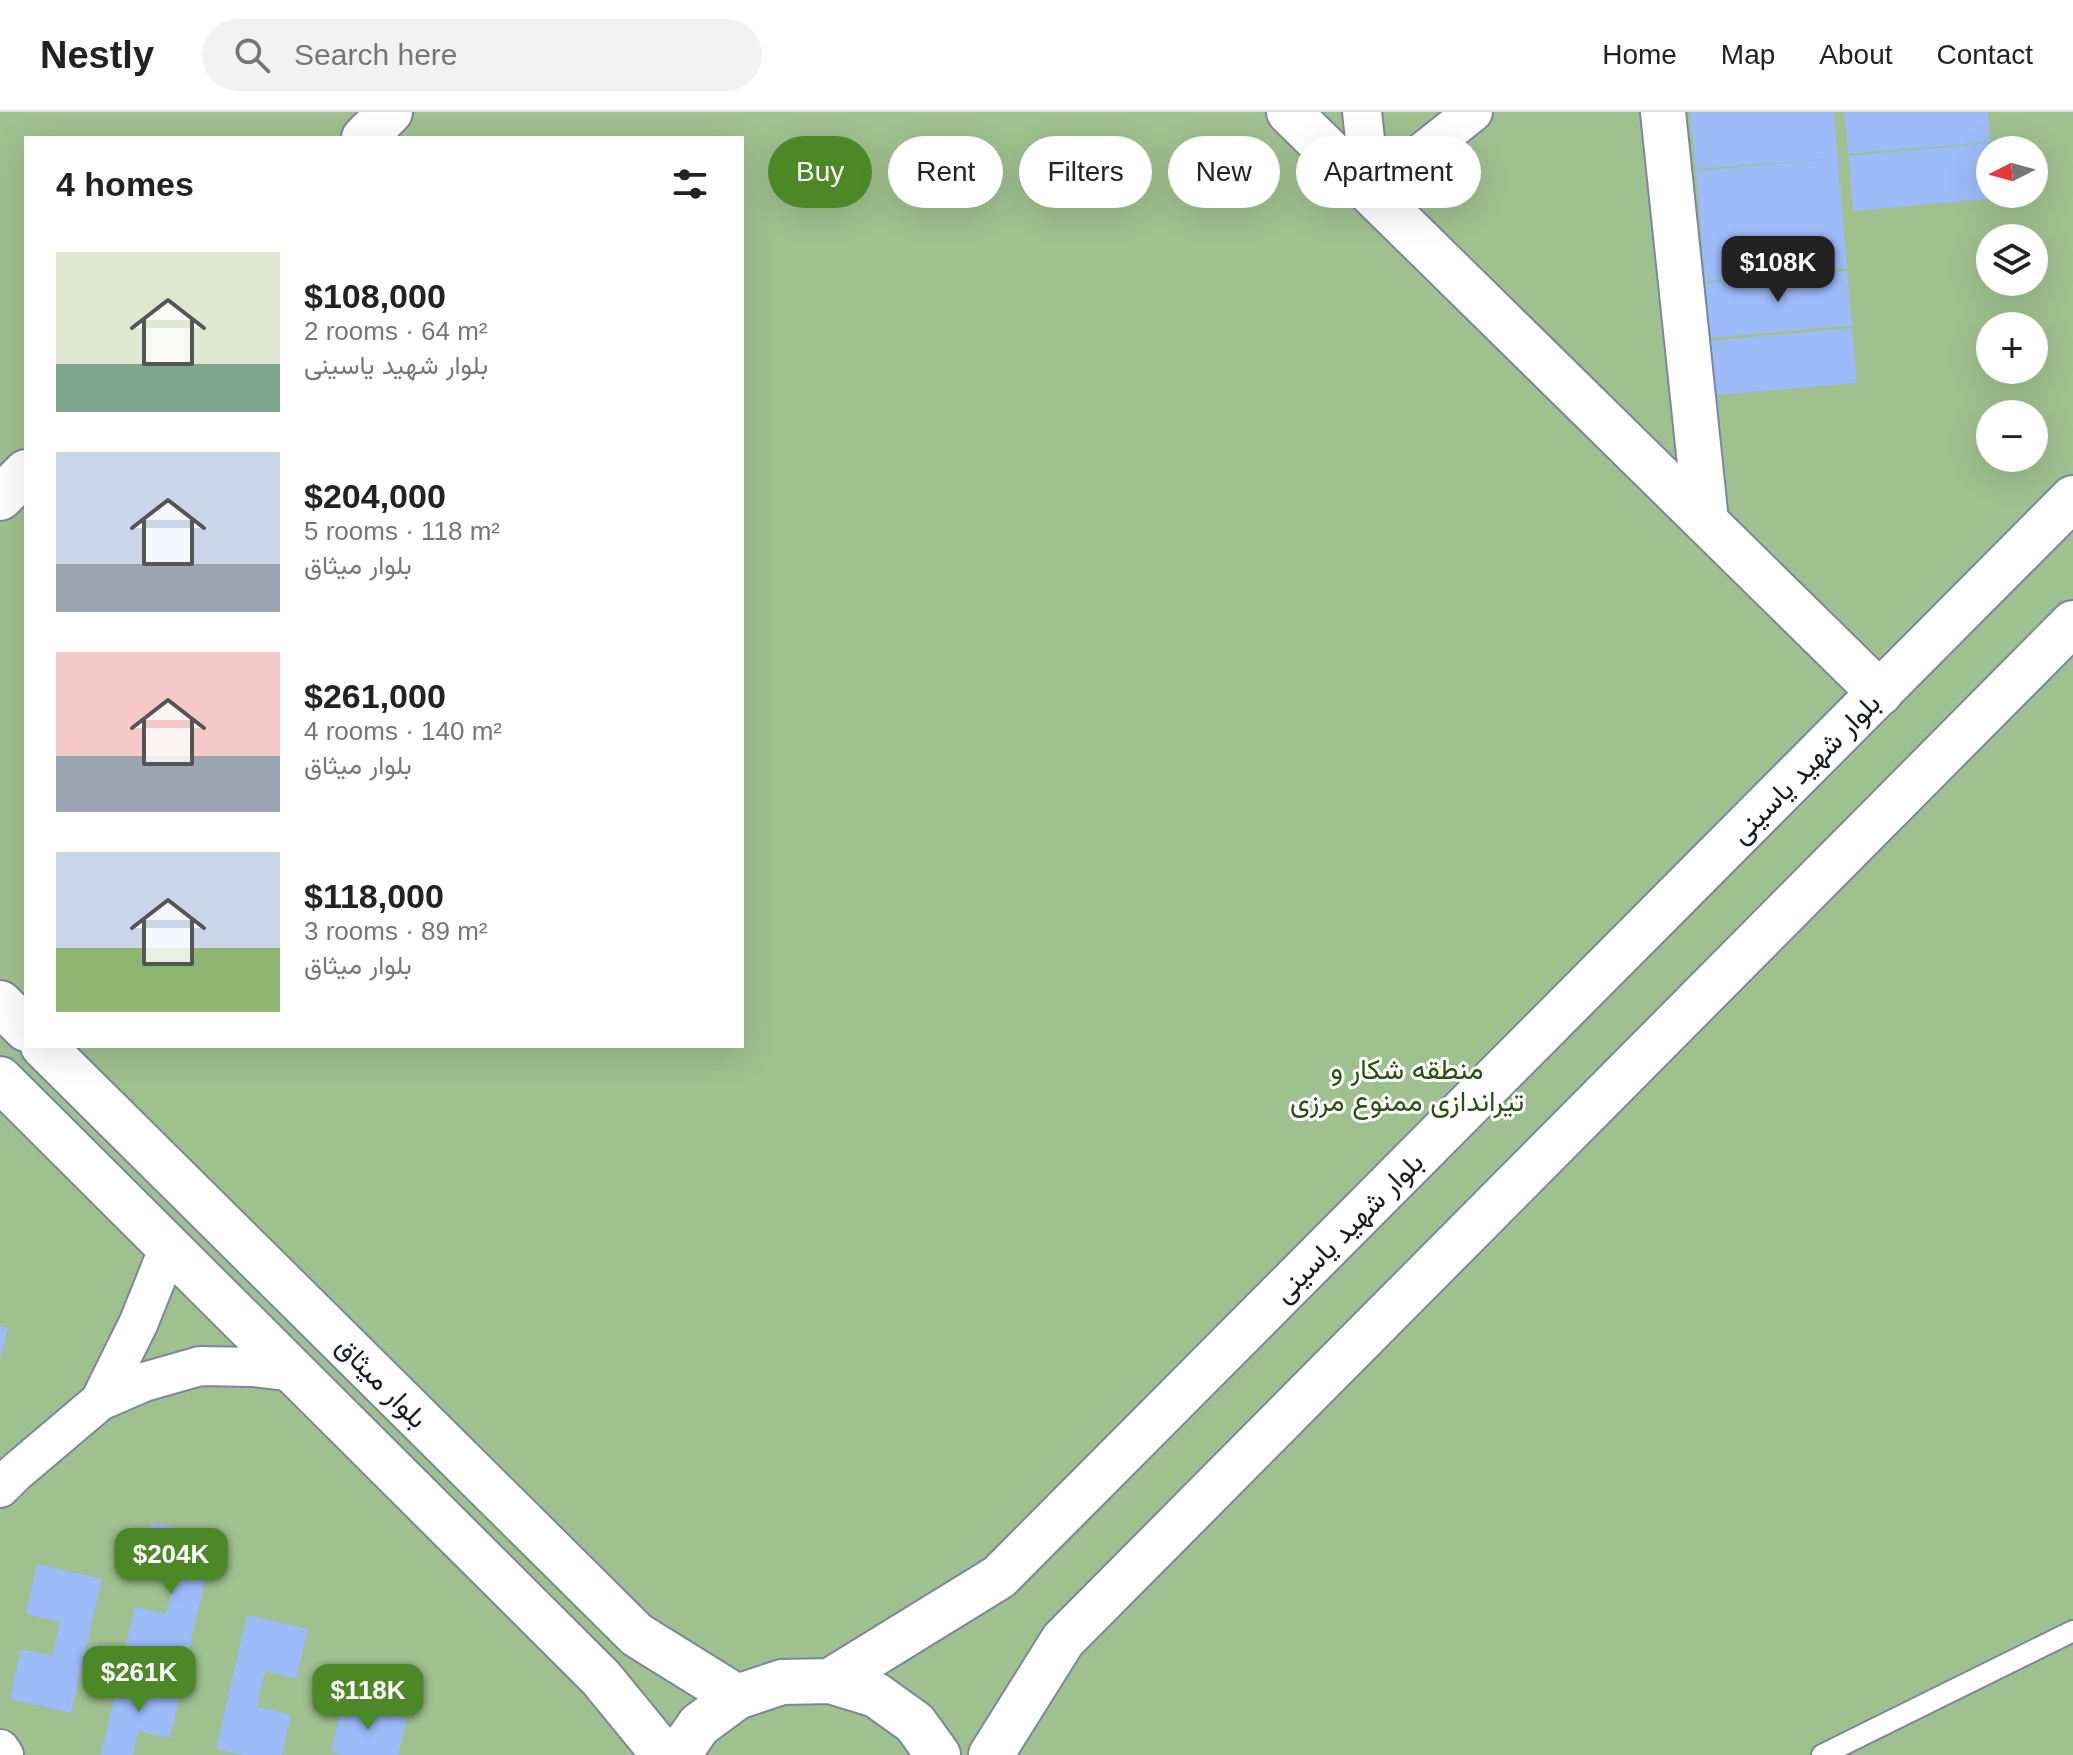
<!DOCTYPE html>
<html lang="en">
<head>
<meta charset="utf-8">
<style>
  body { margin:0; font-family:Helvetica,Vazirmatn,sans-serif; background:#f2f2f2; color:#222; height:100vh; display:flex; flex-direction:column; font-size:30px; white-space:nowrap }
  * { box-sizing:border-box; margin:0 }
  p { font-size:26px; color:#767676 }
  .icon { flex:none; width:44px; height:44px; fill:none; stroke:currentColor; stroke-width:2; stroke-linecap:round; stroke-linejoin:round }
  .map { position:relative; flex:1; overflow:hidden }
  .details { position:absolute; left:24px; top:24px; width:720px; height:912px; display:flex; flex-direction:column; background:#fff; border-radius:0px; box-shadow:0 8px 32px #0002 }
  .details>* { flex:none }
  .top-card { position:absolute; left:768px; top:24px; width:760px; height:72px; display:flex; gap:16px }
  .needle { width:52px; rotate:264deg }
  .fabs { position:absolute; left:1976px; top:24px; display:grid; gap:16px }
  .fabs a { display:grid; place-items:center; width:72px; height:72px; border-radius:50%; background:#fff; box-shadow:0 8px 32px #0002; font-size:40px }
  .price { position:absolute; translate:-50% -68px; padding:0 18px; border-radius:16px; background:#4d8826; color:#fff; font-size:26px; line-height:52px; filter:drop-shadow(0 2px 4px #0008) }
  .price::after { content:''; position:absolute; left:50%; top:48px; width:24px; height:18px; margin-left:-12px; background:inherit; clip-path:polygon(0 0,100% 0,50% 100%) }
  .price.current { background:#222; color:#fff }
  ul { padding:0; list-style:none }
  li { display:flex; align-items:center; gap:24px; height:200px; padding:0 32px }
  li span { display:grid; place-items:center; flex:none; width:224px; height:160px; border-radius:0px; color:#555 }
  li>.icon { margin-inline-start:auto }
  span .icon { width:96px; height:96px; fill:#fffc; stroke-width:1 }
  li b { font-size:34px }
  h2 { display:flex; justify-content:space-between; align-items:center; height:96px; padding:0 32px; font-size:34px }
  .tag { padding:0 28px; border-radius:36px; background:#fff; box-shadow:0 8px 32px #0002; font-size:28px; line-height:72px }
  .tag.current { background:#4d8826; color:#fff }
  header { display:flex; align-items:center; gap:48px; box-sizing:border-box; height:112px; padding:0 40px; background:#fff; border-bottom:2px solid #e0e0e0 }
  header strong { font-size:38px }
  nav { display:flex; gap:44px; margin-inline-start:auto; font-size:28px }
  .search { width:560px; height:72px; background:#f2f2f2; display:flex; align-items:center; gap:20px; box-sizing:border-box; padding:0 28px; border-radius:44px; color:#767676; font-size:30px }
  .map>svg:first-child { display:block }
</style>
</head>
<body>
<header>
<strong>Nestly</strong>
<div class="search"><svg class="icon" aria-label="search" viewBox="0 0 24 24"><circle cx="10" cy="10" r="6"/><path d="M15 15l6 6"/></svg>Search here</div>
<nav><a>Home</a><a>Map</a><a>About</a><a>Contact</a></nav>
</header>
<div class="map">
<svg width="2073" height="1643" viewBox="0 0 2073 1643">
  <rect width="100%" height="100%" fill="#dfe9fd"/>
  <!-- green -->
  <path fill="#9fc08f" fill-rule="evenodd" d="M 0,0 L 2073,0 L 2073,1643 L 0,1643 ZM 26,26 L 742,26 L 742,934 L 26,934 ZM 1990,38 L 2034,38 L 2034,82 L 1990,82 ZM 1990,126 L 2034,126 L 2034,170 L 1990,170 ZM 1990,214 L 2034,214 L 2034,258 L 1990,258 ZM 1990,302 L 2034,302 L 2034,346 L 1990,346 Z"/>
  <!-- building -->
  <path fill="#9dbaf9" d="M 1690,0 L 1834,0 L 1847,156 L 1705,169 L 1696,59 L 1829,47 L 1696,57 Z
    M 1844,0 L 1988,0 L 1990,30 L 1848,42 Z
    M 1990,31 L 1990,82 L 1995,82 L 1996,86 L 1853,99 L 1849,44 Z
    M 1847,159 L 1852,213 L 1709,226 L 1704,171 Z
    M 1852,216 L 1857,271 L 1715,283 L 1710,229 Z
    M 0,1214 L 8,1216 L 1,1244 L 0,1244 Z
    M 151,1410 L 215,1425 L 184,1558 L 123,1544 L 135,1495 L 166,1502 L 174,1467 L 140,1459 Z
    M 37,1452 L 102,1467 L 71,1601 L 10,1587 L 21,1537 L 52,1544 L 60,1510 L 26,1502 Z
    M 247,1503 L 308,1517 L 296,1567 L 265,1559 L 257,1594 L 291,1603 L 282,1643 L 243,1643 L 216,1637 Z
    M 120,1562 L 181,1577 L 170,1626 L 138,1619 L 133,1643 L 101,1643 Z
    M 342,1591 L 407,1606 L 398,1643 L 344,1643 L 331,1640 Z"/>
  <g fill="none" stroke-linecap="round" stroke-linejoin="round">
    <!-- lane casing -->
    <g stroke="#7c879f" stroke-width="24">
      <path id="lane" d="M 1822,1643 L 2073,1519"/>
    </g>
    <!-- street casing -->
    <g stroke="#7c879f" stroke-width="42">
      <path id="street" d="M 1362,0 L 1371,81
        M 1371,81 L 1473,0
        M 100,1289 L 144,1270 L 200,1254 L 253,1255 L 294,1260
        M 0,1376 L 15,1361 L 100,1289 L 139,1210 L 169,1135
        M 0,1637 L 4,1643"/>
    </g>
    <!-- secondary casing -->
    <g stroke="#7c879f" stroke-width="48">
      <path id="secondary" d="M 1289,0 L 1880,581
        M 1663,0 L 1706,409
        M 364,26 L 390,0
        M 0,386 L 26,360
        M 0,891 L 26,917
        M 43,934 L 637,1523 L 737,1585
        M 0,967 L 601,1566 L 664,1643"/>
    </g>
    <!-- primary casing -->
    <g stroke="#7c879f" stroke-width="48">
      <path id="primary" d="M 830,1569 L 999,1465 L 2073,386
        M 678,1643 L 699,1613 L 737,1585 L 782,1570 L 830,1569 L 876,1583 L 915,1611 L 938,1643
        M 991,1643 L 1063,1528 L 2073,511"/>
    </g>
    <!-- lane -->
    <use href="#lane" stroke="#fff" stroke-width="20"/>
    <!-- street -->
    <use href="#street" stroke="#fff" stroke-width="38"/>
    <!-- secondary -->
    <use href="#secondary" stroke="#fff" stroke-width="44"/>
    <!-- primary -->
    <use href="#primary" stroke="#fff" stroke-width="44"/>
  </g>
  <g text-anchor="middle" stroke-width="6" stroke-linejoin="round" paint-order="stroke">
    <!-- street labels -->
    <g font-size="28" fill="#161a23" stroke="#fff">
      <text transform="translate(1805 656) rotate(-45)" y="10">بلوار شهید یاسینی</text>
      <text transform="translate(1348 1115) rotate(-45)" y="10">بلوار شهید یاسینی</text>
      <text transform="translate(382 1270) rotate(45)" y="10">بلوار میثاق</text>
    </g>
    <!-- park labels -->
    <g font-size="28" fill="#2a5011" stroke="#fff">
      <text x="1407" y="967">منطقه شکار و<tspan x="1407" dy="32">تیراندازی ممنوع مرزی</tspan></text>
    </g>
  </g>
</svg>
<div class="fabs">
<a><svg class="needle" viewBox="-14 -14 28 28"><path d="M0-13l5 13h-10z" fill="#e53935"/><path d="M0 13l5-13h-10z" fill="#767676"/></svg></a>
<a><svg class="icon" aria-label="layers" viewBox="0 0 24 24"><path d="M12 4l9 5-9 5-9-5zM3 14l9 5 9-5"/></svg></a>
<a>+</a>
<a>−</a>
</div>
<b class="price current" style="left:1778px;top:192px">$108K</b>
<b class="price" style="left:171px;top:1484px">$204K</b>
<b class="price" style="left:139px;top:1602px">$261K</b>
<b class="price" style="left:368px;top:1620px">$118K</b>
<div class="top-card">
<a class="tag current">Buy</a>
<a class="tag">Rent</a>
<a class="tag">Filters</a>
<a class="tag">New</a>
<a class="tag">Apartment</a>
</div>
<section class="details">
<h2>4 homes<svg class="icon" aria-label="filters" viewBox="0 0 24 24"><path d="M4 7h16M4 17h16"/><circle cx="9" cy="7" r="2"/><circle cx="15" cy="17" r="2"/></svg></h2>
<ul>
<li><span style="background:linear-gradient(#dfe7d0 70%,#7fa58c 0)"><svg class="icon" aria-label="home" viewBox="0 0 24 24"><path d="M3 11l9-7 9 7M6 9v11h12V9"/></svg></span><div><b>$108,000</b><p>2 rooms · 64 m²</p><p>بلوار شهید یاسینی</p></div></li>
<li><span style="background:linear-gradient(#c9d6e8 70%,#9aa5b1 0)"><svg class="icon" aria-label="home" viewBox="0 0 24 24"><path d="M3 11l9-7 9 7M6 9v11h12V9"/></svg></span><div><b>$204,000</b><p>5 rooms · 118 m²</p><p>بلوار میثاق</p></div></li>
<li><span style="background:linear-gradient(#f6c9c9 65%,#9aa5b1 0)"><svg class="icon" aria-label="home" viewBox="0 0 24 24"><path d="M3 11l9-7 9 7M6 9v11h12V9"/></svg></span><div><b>$261,000</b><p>4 rooms · 140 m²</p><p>بلوار میثاق</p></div></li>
<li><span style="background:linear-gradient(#c9d6e8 60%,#8fb573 0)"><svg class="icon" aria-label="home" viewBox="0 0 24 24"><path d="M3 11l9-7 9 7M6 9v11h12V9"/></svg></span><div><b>$118,000</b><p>3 rooms · 89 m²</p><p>بلوار میثاق</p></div></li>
</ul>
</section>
</div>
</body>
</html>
